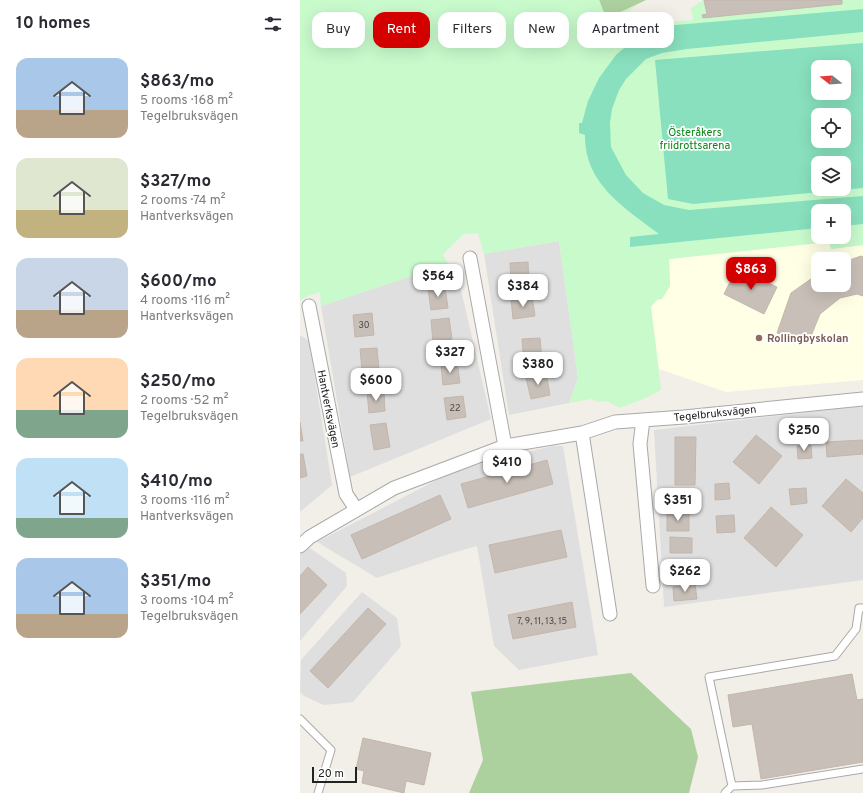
<!DOCTYPE html>
<html lang="en">
<head>
<meta charset="utf-8">
<style>
  body { margin:0; font-family:Overpass,sans-serif; background:#f7f7f7; color:#2b2b33; height:100vh; display:flex; flex-direction:column; font-size:15px; white-space:nowrap }
  * { box-sizing:border-box; margin:0 }
  p { font-size:13px; color:#7c7c81 }
  .icon { flex:none; width:22px; height:22px; fill:none; stroke:currentColor; stroke-width:2; stroke-linecap:round; stroke-linejoin:round }
  .map { position:relative; flex:1; overflow:hidden }
  .details { display:flex; flex-direction:column; background:#fff; width:300px }
  .details>* { flex:none }
  .hud { position:absolute; left:12px; top:12px; width:380px; height:36px; display:flex; gap:8px }
  .needle { width:26px; rotate:287deg }
  .tools { position:absolute; left:511px; top:60px; display:grid; gap:8px }
  .tools a { display:grid; place-items:center; width:40px; height:40px; border-radius:8px; background:#fff; box-shadow:0 4px 16px #0002; font-size:20px }
  .scale { position:absolute; left:12px; bottom:10px; width:45px; box-sizing:border-box; padding-left:4px; border:2px solid #222; border-top:0; font-size:11px; line-height:14px; white-space:nowrap; color:#222; -webkit-text-stroke:3px #fff; paint-order:stroke }
  .price { position:absolute; translate:-50% -34px; padding:0 9px; border-radius:8px; background:#fff; color:#222; font-size:13px; line-height:26px; filter:drop-shadow(0 1px 2px #0008) }
  .price::after { content:''; position:absolute; left:50%; top:24px; width:12px; height:9px; margin-left:-6px; background:inherit; clip-path:polygon(0 0,100% 0,50% 100%) }
  .price.current { background:#d40000; color:#fff }
  ul { padding:0; list-style:none }
  li { display:flex; align-items:center; gap:12px; height:100px; padding:0 16px }
  li span { display:grid; place-items:center; flex:none; width:112px; height:80px; border-radius:12px; color:#555 }
  li>.icon { margin-inline-start:auto }
  span .icon { width:48px; height:48px; fill:#fffc; stroke-width:1 }
  li b { font-size:17px }
  h2 { display:flex; justify-content:space-between; align-items:center; height:48px; padding:0 16px; font-size:17px }
  .pill { padding:0 14px; border-radius:12px; background:#fff; box-shadow:0 4px 16px #0002; font-size:14px; line-height:36px }
  .pill.current { background:#d40000; color:#fff }
  main { display:flex; flex:1; min-height:0 }
  .map>svg:first-child { display:block }
</style>
</head>
<body>
<main>
<section class="details">
<h2>10 homes<svg class="icon" aria-label="filters" viewBox="0 0 24 24"><path d="M4 7h16M4 17h16"/><circle cx="9" cy="7" r="2"/><circle cx="15" cy="17" r="2"/></svg></h2>
<ul>
<li><span style="background:linear-gradient(#a9c7e8 65%,#b9a48a 0)"><svg class="icon" aria-label="home" viewBox="0 0 24 24"><path d="M3 11l9-7 9 7M6 9v11h12V9"/></svg></span><div><b>$863/mo</b><p>5 rooms · 168 m²</p><p>Tegelbruksvägen</p></div></li>
<li><span style="background:linear-gradient(#dfe7d0 65%,#c2b280 0)"><svg class="icon" aria-label="home" viewBox="0 0 24 24"><path d="M3 11l9-7 9 7M6 9v11h12V9"/></svg></span><div><b>$327/mo</b><p>2 rooms · 74 m²</p><p>Hantverksvägen</p></div></li>
<li><span style="background:linear-gradient(#c9d6e8 65%,#b9a48a 0)"><svg class="icon" aria-label="home" viewBox="0 0 24 24"><path d="M3 11l9-7 9 7M6 9v11h12V9"/></svg></span><div><b>$600/mo</b><p>4 rooms · 116 m²</p><p>Hantverksvägen</p></div></li>
<li><span style="background:linear-gradient(#ffd9b3 65%,#7fa58c 0)"><svg class="icon" aria-label="home" viewBox="0 0 24 24"><path d="M3 11l9-7 9 7M6 9v11h12V9"/></svg></span><div><b>$250/mo</b><p>2 rooms · 52 m²</p><p>Tegelbruksvägen</p></div></li>
<li><span style="background:linear-gradient(#bfe0f5 75%,#7fa58c 0)"><svg class="icon" aria-label="home" viewBox="0 0 24 24"><path d="M3 11l9-7 9 7M6 9v11h12V9"/></svg></span><div><b>$410/mo</b><p>3 rooms · 116 m²</p><p>Hantverksvägen</p></div></li>
<li><span style="background:linear-gradient(#a9c7e8 70%,#b9a48a 0)"><svg class="icon" aria-label="home" viewBox="0 0 24 24"><path d="M3 11l9-7 9 7M6 9v11h12V9"/></svg></span><div><b>$351/mo</b><p>3 rooms · 104 m²</p><p>Tegelbruksvägen</p></div></li>
</ul>
</section>
<div class="map">
<svg width="563" height="793" viewBox="0 0 563 793">
  <rect width="100%" height="100%" fill="#f2efe9"/>
  <!-- residential -->
  <path fill="#e0dfdf" d="M 259,241 L 278,378 L 269,403 L 209,415 L 184,254 Z
    M 148,264 L 158,277 L 191,419 L 50,477 L 21,306 Z
    M 0,335 L 9,341 L 32,485 L 0,512 Z
    M 563,406 L 563,580 L 364,607 L 354,430 Z
    M 252,446 L 263,446 L 298,655 L 219,670 L 194,646 L 177,546 L 152,553 L 77,578 L 17,542 L 156,470 Z
    M 4,544 L 46,573 L 47,586 L 0,641 L 0,548 Z
    M 62,592 L 97,618 L 101,646 L 53,702 L 24,705 L 4,696 L 0,692 L 1,660 Z"/>
  <!-- education -->
  <path fill="#ffffe5" fill-rule="evenodd" d="M 529,242 L 532,249 L 563,245 L 563,380 L 426,392 L 359,369 L 351,307 L 370,286 L 369,259 ZM 518,259 L 544,259 L 544,285 L 518,285 Z"/>
  <!-- forest -->
  <path fill="#add19e" d="M 299,0 L 346,0 L 306,19 Z
    M 331,673 L 391,729 L 398,757 L 389,793 L 169,793 L 183,760 L 171,692 Z"/>
  <!-- park -->
  <path fill="#c8facc" fill-rule="evenodd" d="M 0,0 L 299,0 L 306,18 L 335,6 L 313,26 L 393,20 L 391,8 L 404,0 L 563,0 L 563,245 L 531,249 L 529,242 L 369,259 L 370,286 L 362,299 L 356,300 L 351,307 L 361,390 L 348,397 L 320,408 L 307,401 L 297,402 L 292,399 L 269,403 L 278,378 L 259,241 L 184,254 L 178,233 L 164,234 L 143,254 L 148,264 L 21,306 L 20,292 L 5,297 L 0,301 ZM 518,67 L 544,67 L 544,93 L 518,93 ZM 518,115 L 544,115 L 544,141 L 518,141 ZM 518,163 L 544,163 L 544,189 L 518,189 ZM 518,211 L 544,211 L 544,237 L 518,237 Z"/>
  <!-- pitch -->
  <path fill="#88e0be" fill-rule="evenodd" d="M 563,9 L 563,32 L 387,49 L 362,53 L 346,59 L 326,79 L 319,90 L 312,109 L 310,123 L 311,147 L 326,175 L 343,193 L 364,205 L 389,210 L 563,196 L 563,224 L 544,226 L 544,211 L 518,211 L 518,228 L 330,247 L 330,237 L 359,234 C 325,208 284,184 285,135 L 279,133 L 279,123 L 282,123 L 288,101 L 299,78 L 316,55 L 337,37 L 364,26 Z
    M 563,43 L 563,188 L 393,204 L 368,199 L 355,60 ZM 518,67 L 544,67 L 544,93 L 518,93 ZM 518,115 L 544,115 L 544,141 L 518,141 ZM 518,163 L 544,163 L 544,189 L 518,189 Z"/>
  <!-- building -->
  <path fill="#c7bfb8" stroke="#c4b6ab" d="M 404,0 L 542,0 L 542,4 L 403,18 L 402,15 L 407,14 Z
    M 561,256 L 563,257 L 563,296 L 557,294 L 540,298 L 520,314 L 509,341 L 477,333 L 491,293 L 518,274 L 518,285 L 544,285 L 544,262 Z
    M 228,262 L 229,283 L 211,284 L 210,263 Z
    M 437,268 L 477,287 L 464,314 L 424,294 Z
    M 145,287 L 148,308 L 131,310 L 128,289 Z
    M 232,296 L 235,316 L 213,319 L 211,299 Z
    M 72,313 L 74,335 L 55,337 L 53,315 Z
    M 149,318 L 152,339 L 133,342 L 131,320 Z
    M 240,338 L 242,361 L 224,362 L 222,339 Z
    M 77,348 L 79,369 L 62,370 L 60,349 Z
    M 157,362 L 160,383 L 143,385 L 141,365 Z
    M 246,373 L 250,395 L 231,399 L 226,378 Z
    M 84,391 L 85,411 L 69,413 L 67,392 Z
    M 163,396 L 166,417 L 147,420 L 144,398 Z
    M 0,422 L 3,441 L 0,441 Z
    M 86,423 L 90,447 L 74,450 L 70,425 Z
    M 456,435 L 482,456 L 459,484 L 433,462 Z
    M 375,437 L 396,437 L 395,485 L 375,485 Z
    M 563,440 L 563,454 L 527,457 L 526,442 Z
    M 511,445 L 512,458 L 498,459 L 497,446 Z
    M 0,454 L 3,454 L 7,476 L 0,478 Z
    M 247,460 L 253,484 L 168,508 L 161,484 Z
    M 546,479 L 563,493 L 563,518 L 551,532 L 522,506 Z
    M 429,483 L 430,499 L 415,500 L 415,484 Z
    M 506,488 L 507,503 L 491,505 L 489,489 Z
    M 140,495 L 151,519 L 62,559 L 51,535 Z
    M 471,507 L 503,535 L 476,567 L 444,538 Z
    M 389,513 L 389,531 L 367,531 L 367,514 Z
    M 434,515 L 435,532 L 417,533 L 416,516 Z
    M 261,530 L 267,557 L 195,573 L 189,545 Z
    M 370,537 L 392,538 L 392,553 L 370,553 Z
    M 392,560 L 393,575 L 371,576 L 371,561 Z
    M 8,567 L 27,585 L 0,614 L 0,576 Z
    M 395,584 L 397,599 L 374,601 L 373,587 Z
    M 272,602 L 276,627 L 213,639 L 208,615 Z
    M 68,608 L 86,624 L 28,688 L 10,671 Z
    M 552,674 L 557,700 L 563,699 L 563,762 L 461,779 L 452,724 L 433,727 L 428,695 Z
    M 63,738 L 131,753 L 124,785 L 106,781 L 104,793 L 62,783 L 64,771 L 56,769 Z"/>
  <g fill="none" stroke-linecap="round" stroke-linejoin="round">
    <!-- lane casing -->
    <g stroke="#a9a9a9" stroke-width="9">
      <path id="lane" d="M 0,719 L 31,750 L 18,793
        M 432,786 L 462,785 L 563,769
        M 425,793 L 432,786 L 409,677 L 535,656 L 556,629 L 559,608 L 563,608"/>
    </g>
    <!-- street casing -->
    <g stroke="#a9a9a9" stroke-width="15">
      <path id="street" d="M 170,258 L 205,446
        M 9,306 L 46,494 L 56,509
        M 343,420 L 340,444 L 353,586
        M 282,433 L 310,614
        M 0,546 L 10,537 L 94,488 L 205,446 L 282,433 L 315,422 L 384,417 L 563,399"/>
    </g>
    <!-- lane -->
    <use href="#lane" stroke="#fff" stroke-width="7"/>
    <!-- street -->
    <use href="#street" stroke="#fff" stroke-width="13"/>
  </g>
  <!-- markers -->
  <circle fill="#8d6e63" stroke="#fff" stroke-width="1.5" cx="459" cy="338" r="4"/>
  <g text-anchor="middle" stroke-width="3.5" stroke-linejoin="round" paint-order="stroke">
    <!-- number labels -->
    <g font-size="9" fill="#4b4948">
      <text x="64" y="328">30</text>
      <text x="155" y="411">22</text>
      <text x="242" y="624">7, 9, 11, 13, 15</text>
    </g>
    <!-- park labels -->
    <g font-size="11" fill="#0c8416" stroke="#fff">
      <text x="395" y="136">Österåkers<tspan x="395" dy="13">friidrottsarena</tspan></text>
    </g>
    <!-- education labels -->
    <g font-size="11" font-weight="bold" fill="#785e54" stroke="#fff" text-anchor="start">
      <text x="467" y="342">Rollingbyskolan</text>
    </g>
    <!-- street labels -->
    <g font-size="11" fill="#222" stroke="#fff">
      <text transform="translate(29 409) rotate(79)" y="4">Hantverksvägen</text>
      <text transform="translate(415 413) rotate(-6)" y="4">Tegelbruksvägen</text>
    </g>
  </g>
</svg>
<div class="tools">
<a><svg class="needle" viewBox="-14 -14 28 28"><path d="M0-13l5 13h-10z" fill="#e53935"/><path d="M0 13l5-13h-10z" fill="#7c7c81"/></svg></a>
<a><svg class="icon" aria-label="locate" viewBox="0 0 24 24"><circle cx="12" cy="12" r="6"/><path d="M12 2v4M12 18v4M2 12h4M18 12h4"/></svg></a>
<a><svg class="icon" aria-label="layers" viewBox="0 0 24 24"><path d="M12 4l9 5-9 5-9-5zM3 14l9 5 9-5"/></svg></a>
<a>+</a>
<a>−</a>
</div>
<div class="scale">20 m</div>
<b class="price current" style="left:451px;top:291px">$863</b>
<b class="price" style="left:138px;top:298px">$564</b>
<b class="price" style="left:223px;top:308px">$384</b>
<b class="price" style="left:150px;top:374px">$327</b>
<b class="price" style="left:238px;top:386px">$380</b>
<b class="price" style="left:76px;top:402px">$600</b>
<b class="price" style="left:504px;top:452px">$250</b>
<b class="price" style="left:207px;top:484px">$410</b>
<b class="price" style="left:378px;top:522px">$351</b>
<b class="price" style="left:385px;top:593px">$262</b>
<div class="hud">
<a class="pill">Buy</a>
<a class="pill current">Rent</a>
<a class="pill">Filters</a>
<a class="pill">New</a>
<a class="pill">Apartment</a>
</div>
</div>
</main>
</body>
</html>
